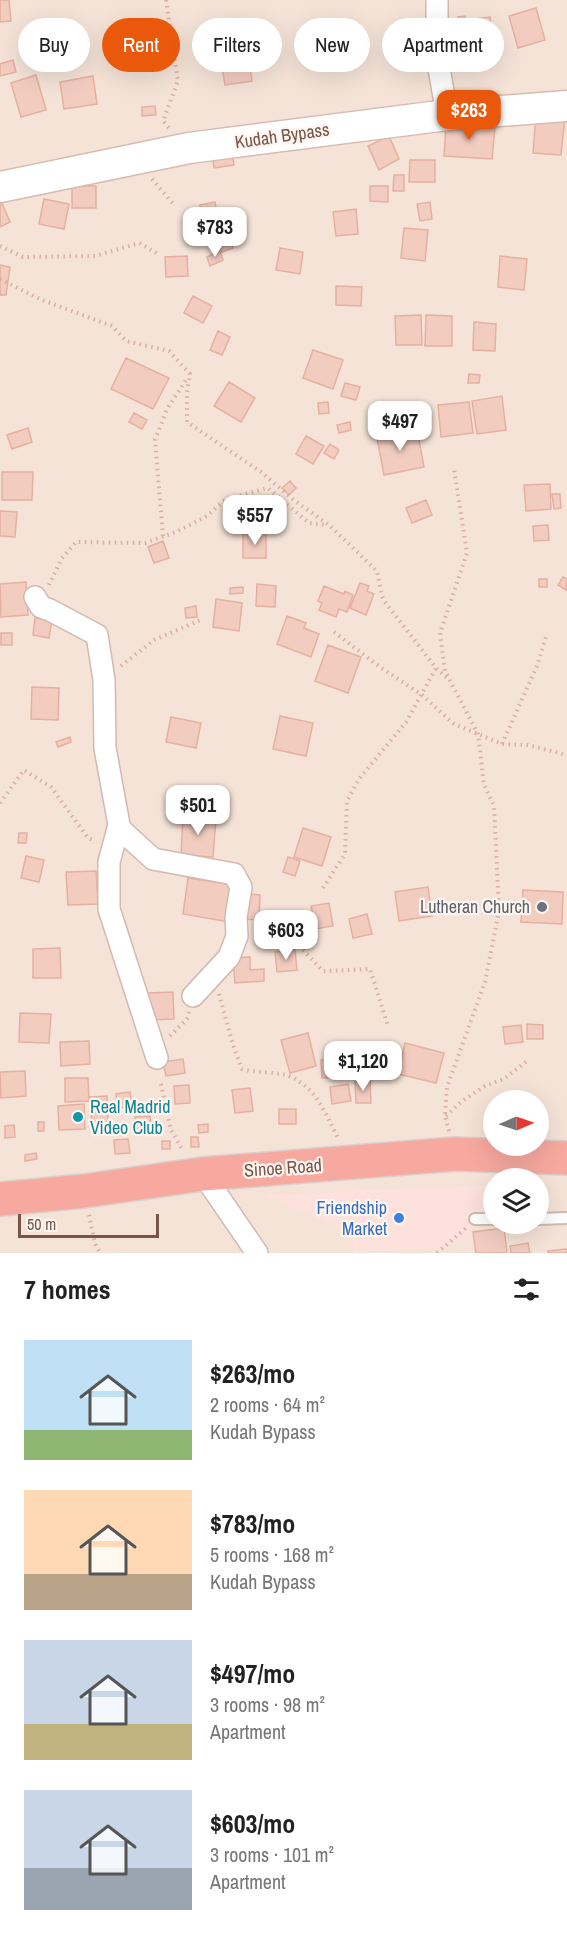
<!DOCTYPE html>
<html lang="en">
<head>
<meta charset="utf-8">
<style>
  body { margin:0; font-family:"Archivo Narrow",sans-serif; background:#f2f2f2; color:#222; height:100vh; display:flex; flex-direction:column; font-size:22px; white-space:nowrap }
  * { box-sizing:border-box; margin:0 }
  p { font-size:20px; color:#767676 }
  .icon { flex:none; width:33px; height:33px; fill:none; stroke:currentColor; stroke-width:2; stroke-linecap:round; stroke-linejoin:round }
  .map { position:relative; height:1253px; overflow:hidden }
  .sheet { display:flex; flex-direction:column; background:#fff; flex:1 }
  .sheet>* { flex:none }
  .hud { position:absolute; left:18px; top:18px; width:531px; height:54px; display:flex; gap:12px }
  .needle { width:39px; rotate:88deg }
  .tools { position:absolute; left:483px; top:1090px; display:grid; gap:12px }
  .tools a { display:grid; place-items:center; width:66px; height:66px; border-radius:50%; background:#fff; box-shadow:0 6px 24px #0002; font-size:30px }
  .scale { position:absolute; left:18px; bottom:15px; width:141px; box-sizing:border-box; padding-left:6px; border:3px solid #78544b; border-top:0; font-size:16px; line-height:21px; white-space:nowrap; color:#78544b; -webkit-text-stroke:4px #fff6f0; paint-order:stroke }
  .price { position:absolute; translate:-50% -51px; padding:0 14px; border-radius:12px; background:#fff; color:#222; font-size:20px; line-height:39px; filter:drop-shadow(0 2px 3px #0008) }
  .price::after { content:''; position:absolute; left:50%; top:36px; width:18px; height:14px; margin-left:-9px; background:inherit; clip-path:polygon(0 0,100% 0,50% 100%) }
  .price.current { background:#ea580c; color:#fff }
  ul { padding:0; list-style:none }
  li { display:flex; align-items:center; gap:18px; height:150px; padding:0 24px }
  li span { display:grid; place-items:center; flex:none; width:168px; height:120px; border-radius:0px; color:#555 }
  li>.icon { margin-inline-start:auto }
  span .icon { width:72px; height:72px; fill:#fffc; stroke-width:1 }
  li b { font-size:26px }
  h2 { display:flex; justify-content:space-between; align-items:center; height:72px; padding:0 24px; font-size:26px }
  .chip { padding:0 21px; border-radius:27px; background:#fff; box-shadow:0 6px 24px #0002; font-size:21px; line-height:54px }
  .chip.current { background:#ea580c; color:#fff }
  .map>svg:first-child { display:block }
</style>
</head>
<body>
<div class="map">
<svg width="567" height="1253" viewBox="0 0 567 1253">
  <rect width="100%" height="100%" fill="#fdf2e9"/>
  <!-- residential -->
  <path fill="#f5e3d7" fill-rule="evenodd" d="M 0,0 L 567,0 L 567,1253 L 0,1253 ZM 494,1101 L 538,1101 L 538,1146 L 494,1146 ZM 494,1179 L 538,1179 L 538,1224 L 494,1224 Z"/>
  <!-- commercial -->
  <path fill="#fde1dd" d="M 494,1185 L 493,1204 L 465,1239 L 435,1249 L 354,1252 L 352,1237 L 339,1228 L 264,1195 Z"/>
  <!-- building -->
  <path fill="#f3ccc0" stroke="#e6b0a0" stroke-width="1.5" d="M 0,0 L 9,0 L 11,21 L 0,22 Z
    M 536,8 L 545,40 L 518,48 L 509,16 Z
    M 465,16 L 466,20 L 490,17 L 493,42 L 462,46 L 458,17 Z
    M 246,44 L 252,81 L 225,85 L 219,48 Z
    M 13,60 L 16,72 L 0,76 L 0,64 Z
    M 36,75 L 46,110 L 21,117 L 11,83 Z
    M 93,76 L 97,104 L 64,109 L 60,82 Z
    M 155,106 L 156,115 L 142,116 L 142,107 Z
    M 536,114 L 565,117 L 561,155 L 533,153 Z
    M 446,124 L 495,127 L 492,159 L 444,156 Z
    M 389,136 L 399,159 L 379,170 L 368,146 Z
    M 232,151 L 234,165 L 214,168 L 212,154 Z
    M 410,160 L 435,160 L 435,182 L 409,182 Z
    M 394,175 L 404,175 L 404,191 L 393,191 Z
    M 72,186 L 96,186 L 96,208 L 72,208 Z
    M 370,186 L 388,186 L 388,202 L 370,201 Z
    M 44,199 L 69,204 L 64,229 L 39,224 Z
    M 1,201 L 10,222 L 0,227 L 0,202 Z
    M 215,202 L 218,219 L 203,222 L 200,205 Z
    M 430,202 L 432,219 L 420,221 L 417,204 Z
    M 356,209 L 358,234 L 336,236 L 333,212 Z
    M 223,222 L 233,248 L 222,252 L 212,226 Z
    M 404,228 L 428,230 L 425,261 L 401,258 Z
    M 280,248 L 303,252 L 300,274 L 276,270 Z
    M 220,251 L 223,260 L 210,266 L 207,257 Z
    M 187,256 L 188,276 L 166,277 L 165,257 Z
    M 500,256 L 527,259 L 524,290 L 498,287 Z
    M 0,265 L 10,267 L 6,295 L 0,295 Z
    M 336,286 L 362,287 L 361,306 L 336,305 Z
    M 193,296 L 212,306 L 203,323 L 184,313 Z
    M 421,315 L 422,345 L 396,345 L 395,316 Z
    M 426,315 L 452,316 L 452,346 L 425,346 Z
    M 474,322 L 496,324 L 495,351 L 473,350 Z
    M 218,331 L 230,337 L 222,355 L 210,350 Z
    M 313,350 L 343,360 L 333,389 L 303,378 Z
    M 126,358 L 169,378 L 153,409 L 111,389 Z
    M 469,374 L 480,375 L 479,383 L 468,383 Z
    M 229,382 L 255,398 L 241,422 L 214,406 Z
    M 345,383 L 360,387 L 356,400 L 341,396 Z
    M 502,396 L 506,430 L 477,434 L 472,401 Z
    M 328,402 L 329,413 L 319,414 L 318,403 Z
    M 469,402 L 473,433 L 441,437 L 438,405 Z
    M 134,413 L 147,420 L 142,429 L 129,422 Z
    M 389,414 L 391,421 L 374,425 L 373,419 Z
    M 350,422 L 351,430 L 339,433 L 337,425 Z
    M 28,428 L 32,442 L 12,449 L 7,435 Z
    M 417,430 L 424,467 L 384,475 L 377,438 Z
    M 306,436 L 324,446 L 313,464 L 296,454 Z
    M 330,444 L 339,450 L 334,459 L 324,453 Z
    M 2,472 L 33,472 L 32,500 L 2,500 Z
    M 290,481 L 296,488 L 289,495 L 282,488 Z
    M 550,484 L 551,509 L 526,511 L 524,485 Z
    M 552,494 L 560,494 L 561,508 L 554,509 Z
    M 426,500 L 432,515 L 412,523 L 406,508 Z
    M 0,511 L 17,512 L 15,537 L 0,536 Z
    M 548,525 L 549,540 L 534,541 L 533,526 Z
    M 266,533 L 266,558 L 243,558 L 243,534 Z
    M 163,541 L 169,558 L 154,563 L 148,547 Z
    M 563,577 L 567,579 L 566,590 L 558,585 Z
    M 539,579 L 547,579 L 547,587 L 539,587 Z
    M 26,582 L 28,615 L 1,617 L 0,584 Z
    M 360,583 L 369,586 L 367,591 L 374,594 L 366,615 L 350,608 Z
    M 257,584 L 276,586 L 275,607 L 256,606 Z
    M 324,586 L 344,594 L 345,591 L 353,595 L 347,612 L 339,609 L 336,617 L 319,610 L 322,603 L 318,601 Z
    M 243,587 L 243,593 L 230,594 L 230,588 Z
    M 216,599 L 242,603 L 239,631 L 213,627 Z
    M 196,606 L 197,617 L 186,618 L 185,608 Z
    M 287,616 L 306,623 L 304,628 L 319,634 L 311,657 L 277,644 Z
    M 35,618 L 52,620 L 49,638 L 33,635 Z
    M 1,633 L 12,633 L 12,645 L 1,645 Z
    M 328,645 L 361,657 L 348,693 L 315,681 Z
    M 32,687 L 59,688 L 58,720 L 31,719 Z
    M 280,716 L 313,723 L 306,756 L 273,749 Z
    M 171,717 L 201,723 L 196,748 L 166,742 Z
    M 70,737 L 71,742 L 58,747 L 56,742 Z
    M 183,816 L 216,818 L 213,857 L 181,855 Z
    M 303,828 L 331,837 L 322,866 L 294,857 Z
    M 19,833 L 27,833 L 26,843 L 18,843 Z
    M 26,856 L 44,860 L 39,882 L 21,878 Z
    M 288,857 L 300,861 L 295,876 L 283,872 Z
    M 96,871 L 98,904 L 68,905 L 66,872 Z
    M 188,878 L 235,885 L 229,922 L 183,914 Z
    M 428,887 L 432,916 L 399,921 L 395,892 Z
    M 523,890 L 563,892 L 562,924 L 521,922 Z
    M 240,893 L 260,895 L 259,920 L 239,919 Z
    M 329,903 L 333,926 L 315,929 L 311,906 Z
    M 367,914 L 372,934 L 353,938 L 349,919 Z
    M 60,948 L 61,978 L 33,978 L 33,949 Z
    M 295,950 L 297,970 L 277,972 L 275,952 Z
    M 250,957 L 250,970 L 264,969 L 264,981 L 235,983 L 233,958 Z
    M 173,992 L 174,1019 L 149,1020 L 148,993 Z
    M 20,1013 L 51,1014 L 49,1043 L 19,1042 Z
    M 527,1024 L 543,1025 L 543,1039 L 527,1039 Z
    M 521,1025 L 523,1042 L 505,1044 L 503,1027 Z
    M 308,1033 L 316,1066 L 290,1073 L 281,1040 Z
    M 89,1041 L 90,1064 L 61,1066 L 60,1042 Z
    M 405,1043 L 444,1053 L 436,1083 L 398,1074 Z
    M 183,1059 L 185,1073 L 166,1076 L 163,1062 Z
    M 344,1059 L 345,1077 L 322,1078 L 321,1060 Z
    M 25,1071 L 26,1096 L 1,1098 L 0,1072 Z
    M 65,1078 L 88,1078 L 89,1101 L 65,1102 Z
    M 370,1081 L 371,1103 L 356,1103 L 355,1082 Z
    M 348,1084 L 351,1101 L 332,1104 L 330,1087 Z
    M 189,1085 L 190,1103 L 175,1104 L 174,1086 Z
    M 250,1088 L 253,1111 L 235,1113 L 232,1090 Z
    M 130,1092 L 132,1107 L 117,1108 L 116,1094 Z
    M 107,1096 L 108,1124 L 92,1126 L 90,1097 Z
    M 84,1104 L 85,1129 L 59,1130 L 58,1106 Z
    M 279,1109 L 296,1109 L 296,1124 L 279,1124 Z
    M 150,1116 L 151,1133 L 136,1133 L 135,1117 Z
    M 38,1122 L 44,1122 L 44,1131 L 38,1131 Z
    M 208,1124 L 208,1132 L 199,1133 L 198,1125 Z
    M 14,1125 L 15,1137 L 5,1138 L 5,1126 Z
    M 191,1137 L 198,1137 L 199,1147 L 191,1147 Z
    M 128,1139 L 130,1153 L 115,1154 L 114,1140 Z
    M 162,1141 L 170,1141 L 170,1149 L 162,1149 Z
    M 36,1153 L 37,1159 L 25,1161 L 25,1155 Z
    M 504,1228 L 507,1253 L 476,1253 L 473,1232 Z
    M 528,1243 L 530,1253 L 511,1253 L 510,1246 Z
    M 567,1249 L 567,1253 L 548,1253 L 548,1251 Z"/>
  <g fill="none" stroke-linecap="round" stroke-linejoin="round">
    <!-- lane casing -->
    <g stroke="#d2bab0" stroke-width="14">
      <path id="lane" d="M 475,1219 L 494,1219
        M 538,1219 L 567,1218"/>
    </g>
    <!-- street casing -->
    <g stroke="#d2bab0" stroke-width="24">
      <path id="street" d="M 437,0 L 437,56 L 447,115
        M 35,597 L 41,607 L 50,610 L 97,635 L 104,680 L 105,748 L 119,825 L 109,862 L 109,909 L 157,1058
        M 118,827 L 153,859 L 234,874 L 241,887 L 236,917 L 237,936 L 229,957 L 193,996
        M 203,1174 L 257,1253"/>
    </g>
    <!-- secondary casing -->
    <g stroke="#d7bbb0" stroke-width="33">
      <path id="secondary" d="M 0,187 L 189,148 L 447,115 L 567,106"/>
    </g>
    <!-- highway casing -->
    <g stroke="#d9cfcd" stroke-width="36">
      <path id="highway" d="M 0,1199 L 84,1191 L 203,1174 L 455,1154 L 567,1158"/>
    </g>
    <!-- path -->
    <path stroke="#d8afa2" stroke-width="4" stroke-dasharray="1.5 4.5" stroke-linecap="butt" d="M 166,0 L 178,81 L 163,121 L 169,128
      M 152,179 L 175,206
      M 0,246 L 23,257 L 95,256 L 139,243 L 160,255
      M 0,279 L 42,300 L 112,326 L 126,341 L 169,351 L 190,374 L 187,392 L 187,422 L 261,472 L 295,501 L 329,525 L 377,571 L 382,596 L 385,602 L 436,668 L 449,680
      M 163,536 L 155,440 L 167,409 L 188,377
      M 49,585 L 62,558 L 76,542 L 145,543 L 178,531 L 207,516 L 226,499 L 268,488 L 309,523 L 327,525
      M 334,632 L 380,667 L 422,695 L 454,724 L 502,744 L 528,745 L 567,755
      M 121,666 L 154,640 L 203,619
      M 502,744 L 537,666 L 546,637
      M 0,803 L 24,770 L 51,787 L 88,838 L 95,841
      M 323,888 L 345,854 L 347,801 L 359,779 L 406,722 L 436,668
      M 268,943 L 301,948 L 323,971 L 370,969 L 388,1026
      M 219,994 L 233,1045 L 242,1069 C 255,1073 280,1072 289,1076 C 317,1088 325,1113 338,1138
      M 170,1036 L 187,1019 L 189,1012
      M 161,1084 L 171,1130 L 183,1151
      M 446,1116 L 461,1102 L 485,1086 L 504,1079 L 528,1060
      M 449,1131 L 445,1116 L 447,1087 L 485,982 L 499,911 L 494,806 L 484,785 L 478,734 L 445,671 L 440,633 L 467,553 L 454,469
      M 89,1215 L 95,1244 L 100,1253
      M 437,1253 L 466,1228"/>
    <!-- lane -->
    <use href="#lane" stroke="#fff" stroke-width="10"/>
    <!-- street -->
    <use href="#street" stroke="#fff" stroke-width="21"/>
    <!-- secondary -->
    <use href="#secondary" stroke="#fff" stroke-width="30"/>
    <!-- highway -->
    <use href="#highway" stroke="#f7a99f" stroke-width="33"/>
  </g>
  <!-- markers -->
  <circle fill="#6b7280" stroke="#fff6f0" stroke-width="2" cx="542" cy="907" r="6"/>
  <circle fill="#0f9aa8" stroke="#fff6f0" stroke-width="2" cx="78" cy="1117" r="6"/>
  <circle fill="#3f7fe0" stroke="#fff6f0" stroke-width="2" cx="399" cy="1218" r="6"/>
  <g text-anchor="middle" stroke-width="4.5" stroke-linejoin="round" paint-order="stroke">
    <!-- street labels -->
    <g font-size="18" fill="#78544b" stroke="#fff6f0">
      <text transform="translate(282 136) rotate(-8)" y="6">Kudah Bypass</text>
      <text transform="translate(283 1168) rotate(-4)" y="6">Sinoe Road</text>
    </g>
    <!-- worship labels -->
    <g font-size="18" fill="#5b616d" stroke="#fff6f0" text-anchor="end">
      <text x="530" y="913">Lutheran Church</text>
    </g>
    <!-- culture labels -->
    <g font-size="18" fill="#0d838f" stroke="#fff6f0" text-anchor="start">
      <text x="90" y="1113">Real Madrid<tspan x="90" dy="21">Video Club</tspan></text>
    </g>
    <!-- shop labels -->
    <g font-size="18" fill="#366cbe" stroke="#fff6f0" text-anchor="end">
      <text x="387" y="1214">Friendship<tspan x="387" dy="21">Market</tspan></text>
    </g>
  </g>
</svg>
<div class="tools">
<a><svg class="needle" viewBox="-14 -14 28 28"><path d="M0-13l5 13h-10z" fill="#e53935"/><path d="M0 13l5-13h-10z" fill="#767676"/></svg></a>
<a><svg class="icon" aria-label="layers" viewBox="0 0 24 24"><path d="M12 4l9 5-9 5-9-5zM3 14l9 5 9-5"/></svg></a>
</div>
<div class="scale">50 m</div>
<b class="price current" style="left:469px;top:141px">$263</b>
<b class="price" style="left:215px;top:258px">$783</b>
<b class="price" style="left:400px;top:452px">$497</b>
<b class="price" style="left:255px;top:546px">$557</b>
<b class="price" style="left:198px;top:836px">$501</b>
<b class="price" style="left:286px;top:961px">$603</b>
<b class="price" style="left:363px;top:1092px">$1,120</b>
<div class="hud">
<a class="chip">Buy</a>
<a class="chip current">Rent</a>
<a class="chip">Filters</a>
<a class="chip">New</a>
<a class="chip">Apartment</a>
</div>
</div>
<section class="sheet">
<h2>7 homes<svg class="icon" aria-label="filters" viewBox="0 0 24 24"><path d="M4 7h16M4 17h16"/><circle cx="9" cy="7" r="2"/><circle cx="15" cy="17" r="2"/></svg></h2>
<ul>
<li><span style="background:linear-gradient(#bfe0f5 75%,#8fb573 0)"><svg class="icon" aria-label="home" viewBox="0 0 24 24"><path d="M3 11l9-7 9 7M6 9v11h12V9"/></svg></span><div><b>$263/mo</b><p>2 rooms · 64 m²</p><p>Kudah Bypass</p></div></li>
<li><span style="background:linear-gradient(#ffd9b3 70%,#b9a48a 0)"><svg class="icon" aria-label="home" viewBox="0 0 24 24"><path d="M3 11l9-7 9 7M6 9v11h12V9"/></svg></span><div><b>$783/mo</b><p>5 rooms · 168 m²</p><p>Kudah Bypass</p></div></li>
<li><span style="background:linear-gradient(#c9d6e8 70%,#c2b280 0)"><svg class="icon" aria-label="home" viewBox="0 0 24 24"><path d="M3 11l9-7 9 7M6 9v11h12V9"/></svg></span><div><b>$497/mo</b><p>3 rooms · 98 m²</p><p>Apartment</p></div></li>
<li><span style="background:linear-gradient(#c9d6e8 65%,#9aa5b1 0)"><svg class="icon" aria-label="home" viewBox="0 0 24 24"><path d="M3 11l9-7 9 7M6 9v11h12V9"/></svg></span><div><b>$603/mo</b><p>3 rooms · 101 m²</p><p>Apartment</p></div></li>
</ul>
</section>
</body>
</html>
